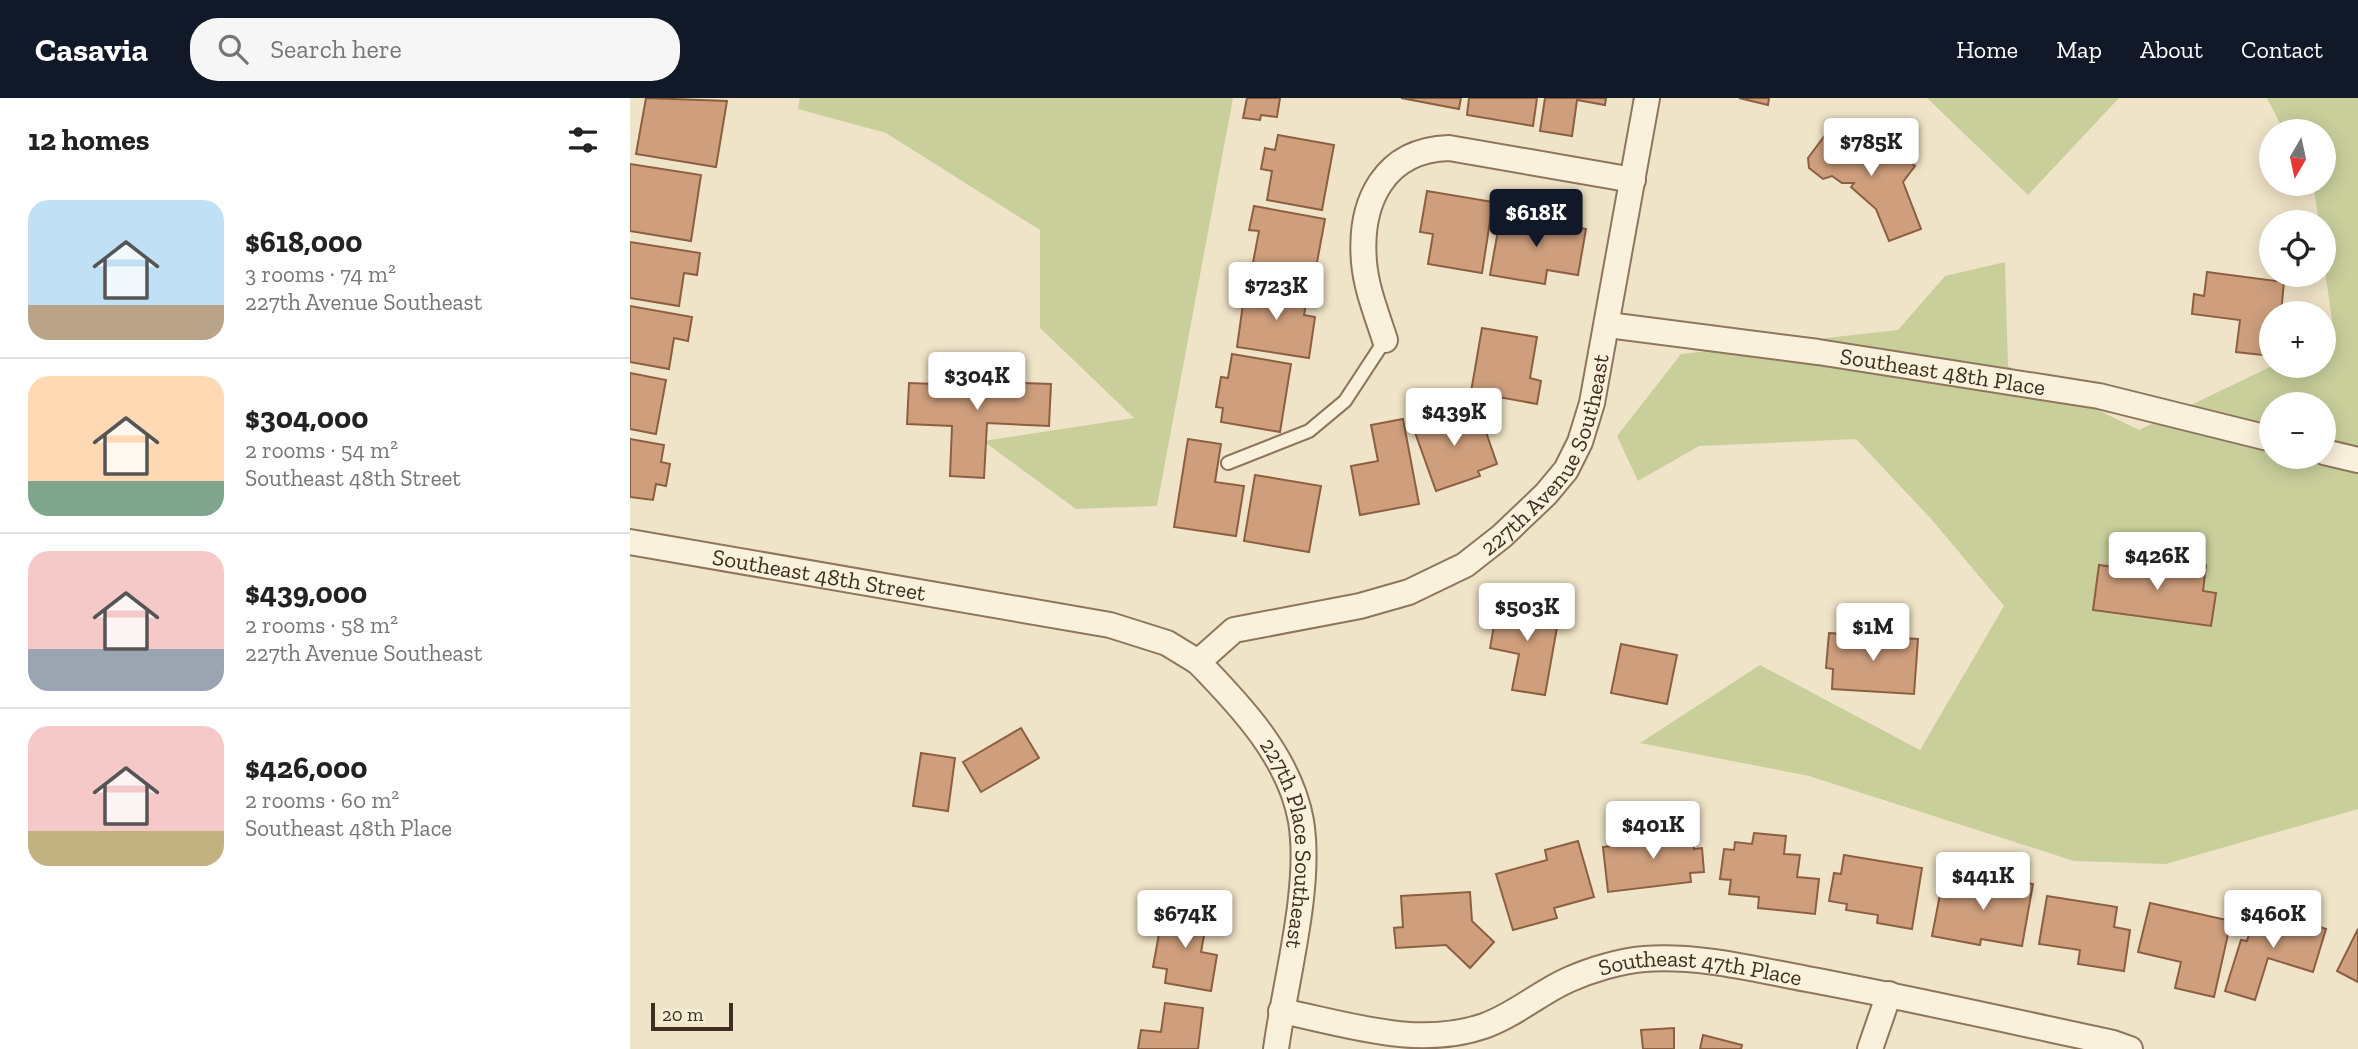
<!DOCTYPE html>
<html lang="en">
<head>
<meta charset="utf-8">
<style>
  body { margin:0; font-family:"Zilla Slab",serif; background:#f6f6f6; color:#222; height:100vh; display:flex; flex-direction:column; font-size:26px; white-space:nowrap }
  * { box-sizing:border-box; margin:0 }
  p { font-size:23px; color:#767676 }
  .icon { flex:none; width:38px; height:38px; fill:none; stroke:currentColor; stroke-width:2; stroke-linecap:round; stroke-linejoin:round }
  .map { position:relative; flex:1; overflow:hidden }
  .sheet { display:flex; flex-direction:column; background:#fff; width:630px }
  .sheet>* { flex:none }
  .needle { width:46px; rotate:189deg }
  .fabs { position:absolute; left:1629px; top:21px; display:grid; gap:14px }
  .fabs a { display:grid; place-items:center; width:77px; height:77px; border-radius:50%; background:#fff; box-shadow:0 4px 18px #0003; font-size:35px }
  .scale { position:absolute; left:21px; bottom:18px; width:82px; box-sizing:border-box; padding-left:7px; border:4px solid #3d2e20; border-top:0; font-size:19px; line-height:24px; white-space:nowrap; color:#3d2e20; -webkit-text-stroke:5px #f7eed8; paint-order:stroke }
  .price { position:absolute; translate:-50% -60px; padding:0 16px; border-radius:7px; background:#fff; color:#222; font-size:23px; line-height:46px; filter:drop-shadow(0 2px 4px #0008) }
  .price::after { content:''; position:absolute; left:50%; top:42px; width:21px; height:16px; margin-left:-10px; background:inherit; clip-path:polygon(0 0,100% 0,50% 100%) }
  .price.selected { background:#111827; color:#fff }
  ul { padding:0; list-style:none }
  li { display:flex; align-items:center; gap:21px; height:175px; padding:0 28px }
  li+li { border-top:2px solid #e0e0e0 }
  li span { display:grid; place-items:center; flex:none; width:196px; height:140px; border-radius:21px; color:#555 }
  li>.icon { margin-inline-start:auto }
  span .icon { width:84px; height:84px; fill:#fffc; stroke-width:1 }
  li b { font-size:30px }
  h2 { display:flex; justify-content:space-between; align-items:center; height:84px; padding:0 28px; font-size:30px }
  header { display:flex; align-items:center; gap:42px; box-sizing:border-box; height:98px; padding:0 35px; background:#111827; color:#fff }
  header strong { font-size:33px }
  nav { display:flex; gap:38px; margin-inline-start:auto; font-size:24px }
  .search { width:490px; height:63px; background:#f6f6f6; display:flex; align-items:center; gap:18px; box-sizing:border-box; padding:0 24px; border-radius:28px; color:#767676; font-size:26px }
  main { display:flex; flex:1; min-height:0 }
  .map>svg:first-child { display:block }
</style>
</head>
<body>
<header>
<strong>Casavia</strong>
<div class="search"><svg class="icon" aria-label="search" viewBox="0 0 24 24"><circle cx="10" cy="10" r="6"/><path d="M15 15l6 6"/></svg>Search here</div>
<nav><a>Home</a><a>Map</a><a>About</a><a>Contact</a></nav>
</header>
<main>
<section class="sheet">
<h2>12 homes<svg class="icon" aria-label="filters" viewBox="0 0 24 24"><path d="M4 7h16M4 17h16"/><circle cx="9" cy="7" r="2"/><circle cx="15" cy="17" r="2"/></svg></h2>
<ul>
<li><span style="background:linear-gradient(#bfe0f5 75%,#b9a48a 0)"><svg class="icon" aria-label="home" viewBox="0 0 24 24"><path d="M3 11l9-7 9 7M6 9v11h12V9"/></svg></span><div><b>$618,000</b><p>3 rooms · 74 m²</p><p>227th Avenue Southeast</p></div></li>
<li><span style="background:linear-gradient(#ffd9b3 75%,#7fa58c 0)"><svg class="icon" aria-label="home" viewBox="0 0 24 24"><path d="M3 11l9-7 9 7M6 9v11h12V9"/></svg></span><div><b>$304,000</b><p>2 rooms · 54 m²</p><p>Southeast 48th Street</p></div></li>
<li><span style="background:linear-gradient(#f6c9c9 70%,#9aa5b1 0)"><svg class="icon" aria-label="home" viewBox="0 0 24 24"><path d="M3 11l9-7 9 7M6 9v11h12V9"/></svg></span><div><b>$439,000</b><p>2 rooms · 58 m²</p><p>227th Avenue Southeast</p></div></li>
<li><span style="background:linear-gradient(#f6c9c9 75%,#c2b280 0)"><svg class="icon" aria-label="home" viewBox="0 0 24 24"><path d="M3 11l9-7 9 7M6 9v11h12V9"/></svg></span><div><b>$426,000</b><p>2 rooms · 60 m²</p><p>Southeast 48th Place</p></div></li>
</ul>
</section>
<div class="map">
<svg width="1728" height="951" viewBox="0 0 1728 951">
  <rect width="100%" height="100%" fill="#f0e4c8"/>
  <!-- green -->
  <path fill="#c9cf9b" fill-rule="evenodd" d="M 170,0 L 603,0 L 527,408 L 446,411 L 353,343 L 504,320 L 410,230 L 410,132 L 256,35 L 168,11 Z
    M 1297,0 L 1489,0 L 1398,97 Z
    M 1637,0 L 1728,0 L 1728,711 L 1536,766 L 1444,763 L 1179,678 L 1010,645 L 1130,567 L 1290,652 L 1374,508 L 1302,422 L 1226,341 L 1069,348 L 1008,383 L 987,338 L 1051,256 L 1268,232 L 1315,178 L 1375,164 L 1378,268 L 1509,332 L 1642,268 L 1694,268 L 1694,242 L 1704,237 L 1694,165 L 1694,124 L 1689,124 L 1683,86 L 1694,86 L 1694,33 L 1654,33 ZM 1642,306 L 1694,306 L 1694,359 L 1642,359 Z"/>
  <!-- building -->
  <path fill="#cf9f7d" stroke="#8d5f41" stroke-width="2" d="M 16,0 L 97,3 L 86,69 L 6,56 Z
    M 617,0 L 650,0 L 647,19 L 631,17 L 630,22 L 613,20 Z
    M 771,0 L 831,0 L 829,11 Z
    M 839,0 L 907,0 L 903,28 L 837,17 Z
    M 915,0 L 976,0 L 975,7 L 947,2 L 942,38 L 910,33 Z
    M 1109,0 L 1139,0 L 1138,7 Z
    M 1222,32 L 1244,49 L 1250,41 L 1285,68 L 1273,84 L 1291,131 L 1259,143 L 1246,111 L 1221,89 L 1224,85 L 1212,85 L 1202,78 L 1193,81 L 1179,70 L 1178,60 L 1196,36 L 1210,47 Z
    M 648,37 L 704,47 L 692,112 L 637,102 L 642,73 L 631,71 L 635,50 L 645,52 Z
    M 0,66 L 71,77 L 61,143 L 0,133 Z
    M 797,93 L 863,104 L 852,175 L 798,166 L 803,136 L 790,134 Z
    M 624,108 L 695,121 L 683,186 L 621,175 L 629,133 L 619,132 Z
    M 871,116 L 956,131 L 948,177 L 917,172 L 915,186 L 860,177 Z
    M 0,144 L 70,155 L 67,177 L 54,175 L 49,208 L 0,200 Z
    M 1577,174 L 1654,184 L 1651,215 L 1642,215 L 1642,258 L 1606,254 L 1610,222 L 1562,216 L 1564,196 L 1574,198 Z
    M 621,185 L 678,194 L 674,217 L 685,219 L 679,260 L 607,249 L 613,206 L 618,207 Z
    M 0,208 L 62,219 L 58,243 L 44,240 L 39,271 L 0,264 Z
    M 852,230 L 907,239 L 900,280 L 911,283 L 907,306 L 841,294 Z
    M 602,256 L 661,266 L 650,334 L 591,324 L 593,310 L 586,309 L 591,279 L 598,280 Z
    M 331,268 L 367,270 L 366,284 L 421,286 L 419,328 L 357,325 L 354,380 L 320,378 L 322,328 L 277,326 L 279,285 L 330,287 Z
    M 0,275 L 36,282 L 26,336 L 0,331 Z
    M 848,311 L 867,366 L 848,373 L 850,378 L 806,393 L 782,326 L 820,313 L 823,320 Z
    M 773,321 L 789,406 L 730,417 L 721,368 L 748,363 L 741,327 Z
    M 0,341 L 34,347 L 31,364 L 40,366 L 36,388 L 26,386 L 23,402 L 0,399 Z
    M 558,341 L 591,346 L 585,384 L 614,388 L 606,438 L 544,429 Z
    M 625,377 L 691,388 L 679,454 L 614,443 Z
    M 1520,459 L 1576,467 L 1573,493 L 1586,495 L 1581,528 L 1463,512 L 1469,467 L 1518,474 Z
    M 888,501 L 908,505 L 907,514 L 929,518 L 915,597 L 882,592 L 889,556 L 860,550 L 868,506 L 886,509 Z
    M 1199,535 L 1288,541 L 1284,596 L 1202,591 L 1203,571 L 1196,570 Z
    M 991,546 L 1047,557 L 1037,606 L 981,595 Z
    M 391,630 L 409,660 L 351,694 L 333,664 Z
    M 291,655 L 325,660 L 318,713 L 283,708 Z
    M 1048,731 L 1048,735 L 1062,734 L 1064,751 L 1072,750 L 1074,774 L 1060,775 L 1061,784 L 978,794 L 973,749 L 1005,745 L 1003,736 Z
    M 1124,735 L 1156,738 L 1154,756 L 1170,757 L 1167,779 L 1189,781 L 1185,816 L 1128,810 L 1129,799 L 1099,796 L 1101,782 L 1090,781 L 1094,751 L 1104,752 L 1105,744 L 1122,746 Z
    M 948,743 L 964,799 L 924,810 L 927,820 L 883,832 L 866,776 L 917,762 L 915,752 Z
    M 1214,757 L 1292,770 L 1282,831 L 1247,825 L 1248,817 L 1216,812 L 1217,806 L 1199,803 L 1204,775 L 1211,776 Z
    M 1313,781 L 1371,792 L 1373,781 L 1403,786 L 1392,848 L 1351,841 L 1350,847 L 1302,838 Z
    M 840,794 L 842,823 L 864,844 L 840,870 L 816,847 L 766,850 L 764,830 L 773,829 L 771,798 Z
    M 1417,798 L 1487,809 L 1484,829 L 1500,832 L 1494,873 L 1448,866 L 1450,852 L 1409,846 Z
    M 1520,805 L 1601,823 L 1584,899 L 1545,890 L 1551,864 L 1508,854 Z
    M 534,808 L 578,816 L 571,854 L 587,857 L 581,893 L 535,885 L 537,871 L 523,869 Z
    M 1627,809 L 1696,831 L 1683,874 L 1638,860 L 1625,902 L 1595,893 L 1611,842 L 1617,843 Z
    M 1728,831 L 1728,884 L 1707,873 Z
    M 535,905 L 573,910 L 568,951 L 508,951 L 511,932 L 531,934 Z
    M 1044,930 L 1044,951 L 1013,951 L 1011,932 Z
    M 1073,937 L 1112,947 L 1111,951 L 1070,951 Z"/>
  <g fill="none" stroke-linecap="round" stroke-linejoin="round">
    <!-- lane casing -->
    <g stroke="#8d765c" stroke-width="16">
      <path id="lane" d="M 598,365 L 679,333 L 715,303 L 755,242"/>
    </g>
    <!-- street casing -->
    <g stroke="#8d765c" stroke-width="28">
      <g id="street">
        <path id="s1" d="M 978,227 L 1188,254 L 1469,298 L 1642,341"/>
        <path d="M 755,242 C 747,217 736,190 734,164 C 729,104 754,52 819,50 L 1003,82"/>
        <path d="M 1694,354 L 1728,362"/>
        <path id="s2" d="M 0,444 L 480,527 L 537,545 L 568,564 L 604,532 L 730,508 L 779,494 L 835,467 L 872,438 L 916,396 L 936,372 L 950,344 L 962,305 L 1017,0"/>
        <path id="s3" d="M 568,564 C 611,608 660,660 671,723 C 682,789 655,884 646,951"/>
        <path id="s4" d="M 651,913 C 718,926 787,951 854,928 C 885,917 909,895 938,882 C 960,872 990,863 1014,861 C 1069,857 1123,871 1177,881 C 1279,900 1381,923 1483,945 L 1500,951"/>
        <path d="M 1240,951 L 1259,896"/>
      </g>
    </g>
    <!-- lane -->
    <use href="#lane" stroke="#faf1dc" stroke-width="12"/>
    <!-- street -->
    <use href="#street" stroke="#faf1dc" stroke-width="24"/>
  </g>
  <g text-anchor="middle" stroke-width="5" stroke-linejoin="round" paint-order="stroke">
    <!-- street labels -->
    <g font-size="23" fill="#3d2e20" stroke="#f7eed8">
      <text dy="8" stroke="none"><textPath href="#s1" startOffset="338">Southeast 48th Place</textPath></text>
      <text dy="8" stroke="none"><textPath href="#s2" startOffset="1015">227th Avenue Southeast</textPath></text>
      <text dy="8" stroke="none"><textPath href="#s2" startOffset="192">Southeast 48th Street</textPath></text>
      <text dy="8" stroke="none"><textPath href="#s3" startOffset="212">227th Place Southeast</textPath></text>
      <text dy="8" stroke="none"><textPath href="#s4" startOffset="438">Southeast 47th Place</textPath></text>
    </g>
  </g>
</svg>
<div class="fabs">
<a><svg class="needle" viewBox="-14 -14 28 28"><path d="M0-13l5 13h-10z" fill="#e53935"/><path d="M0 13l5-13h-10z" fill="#767676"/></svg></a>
<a><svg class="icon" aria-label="locate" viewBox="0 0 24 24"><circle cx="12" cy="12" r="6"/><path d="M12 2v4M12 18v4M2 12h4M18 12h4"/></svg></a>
<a>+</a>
<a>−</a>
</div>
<div class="scale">20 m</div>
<b class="price" style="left:1241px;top:80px">$785K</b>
<b class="price selected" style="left:906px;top:151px">$618K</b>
<b class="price" style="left:646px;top:224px">$723K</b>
<b class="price" style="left:347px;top:314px">$304K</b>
<b class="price" style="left:824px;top:350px">$439K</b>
<b class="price" style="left:1527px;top:494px">$426K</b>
<b class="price" style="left:897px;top:545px">$503K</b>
<b class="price" style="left:1243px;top:565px">$1M</b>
<b class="price" style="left:1023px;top:763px">$401K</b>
<b class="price" style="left:1353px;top:814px">$441K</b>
<b class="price" style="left:555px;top:852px">$674K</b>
<b class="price" style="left:1643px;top:852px">$460K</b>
</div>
</main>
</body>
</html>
